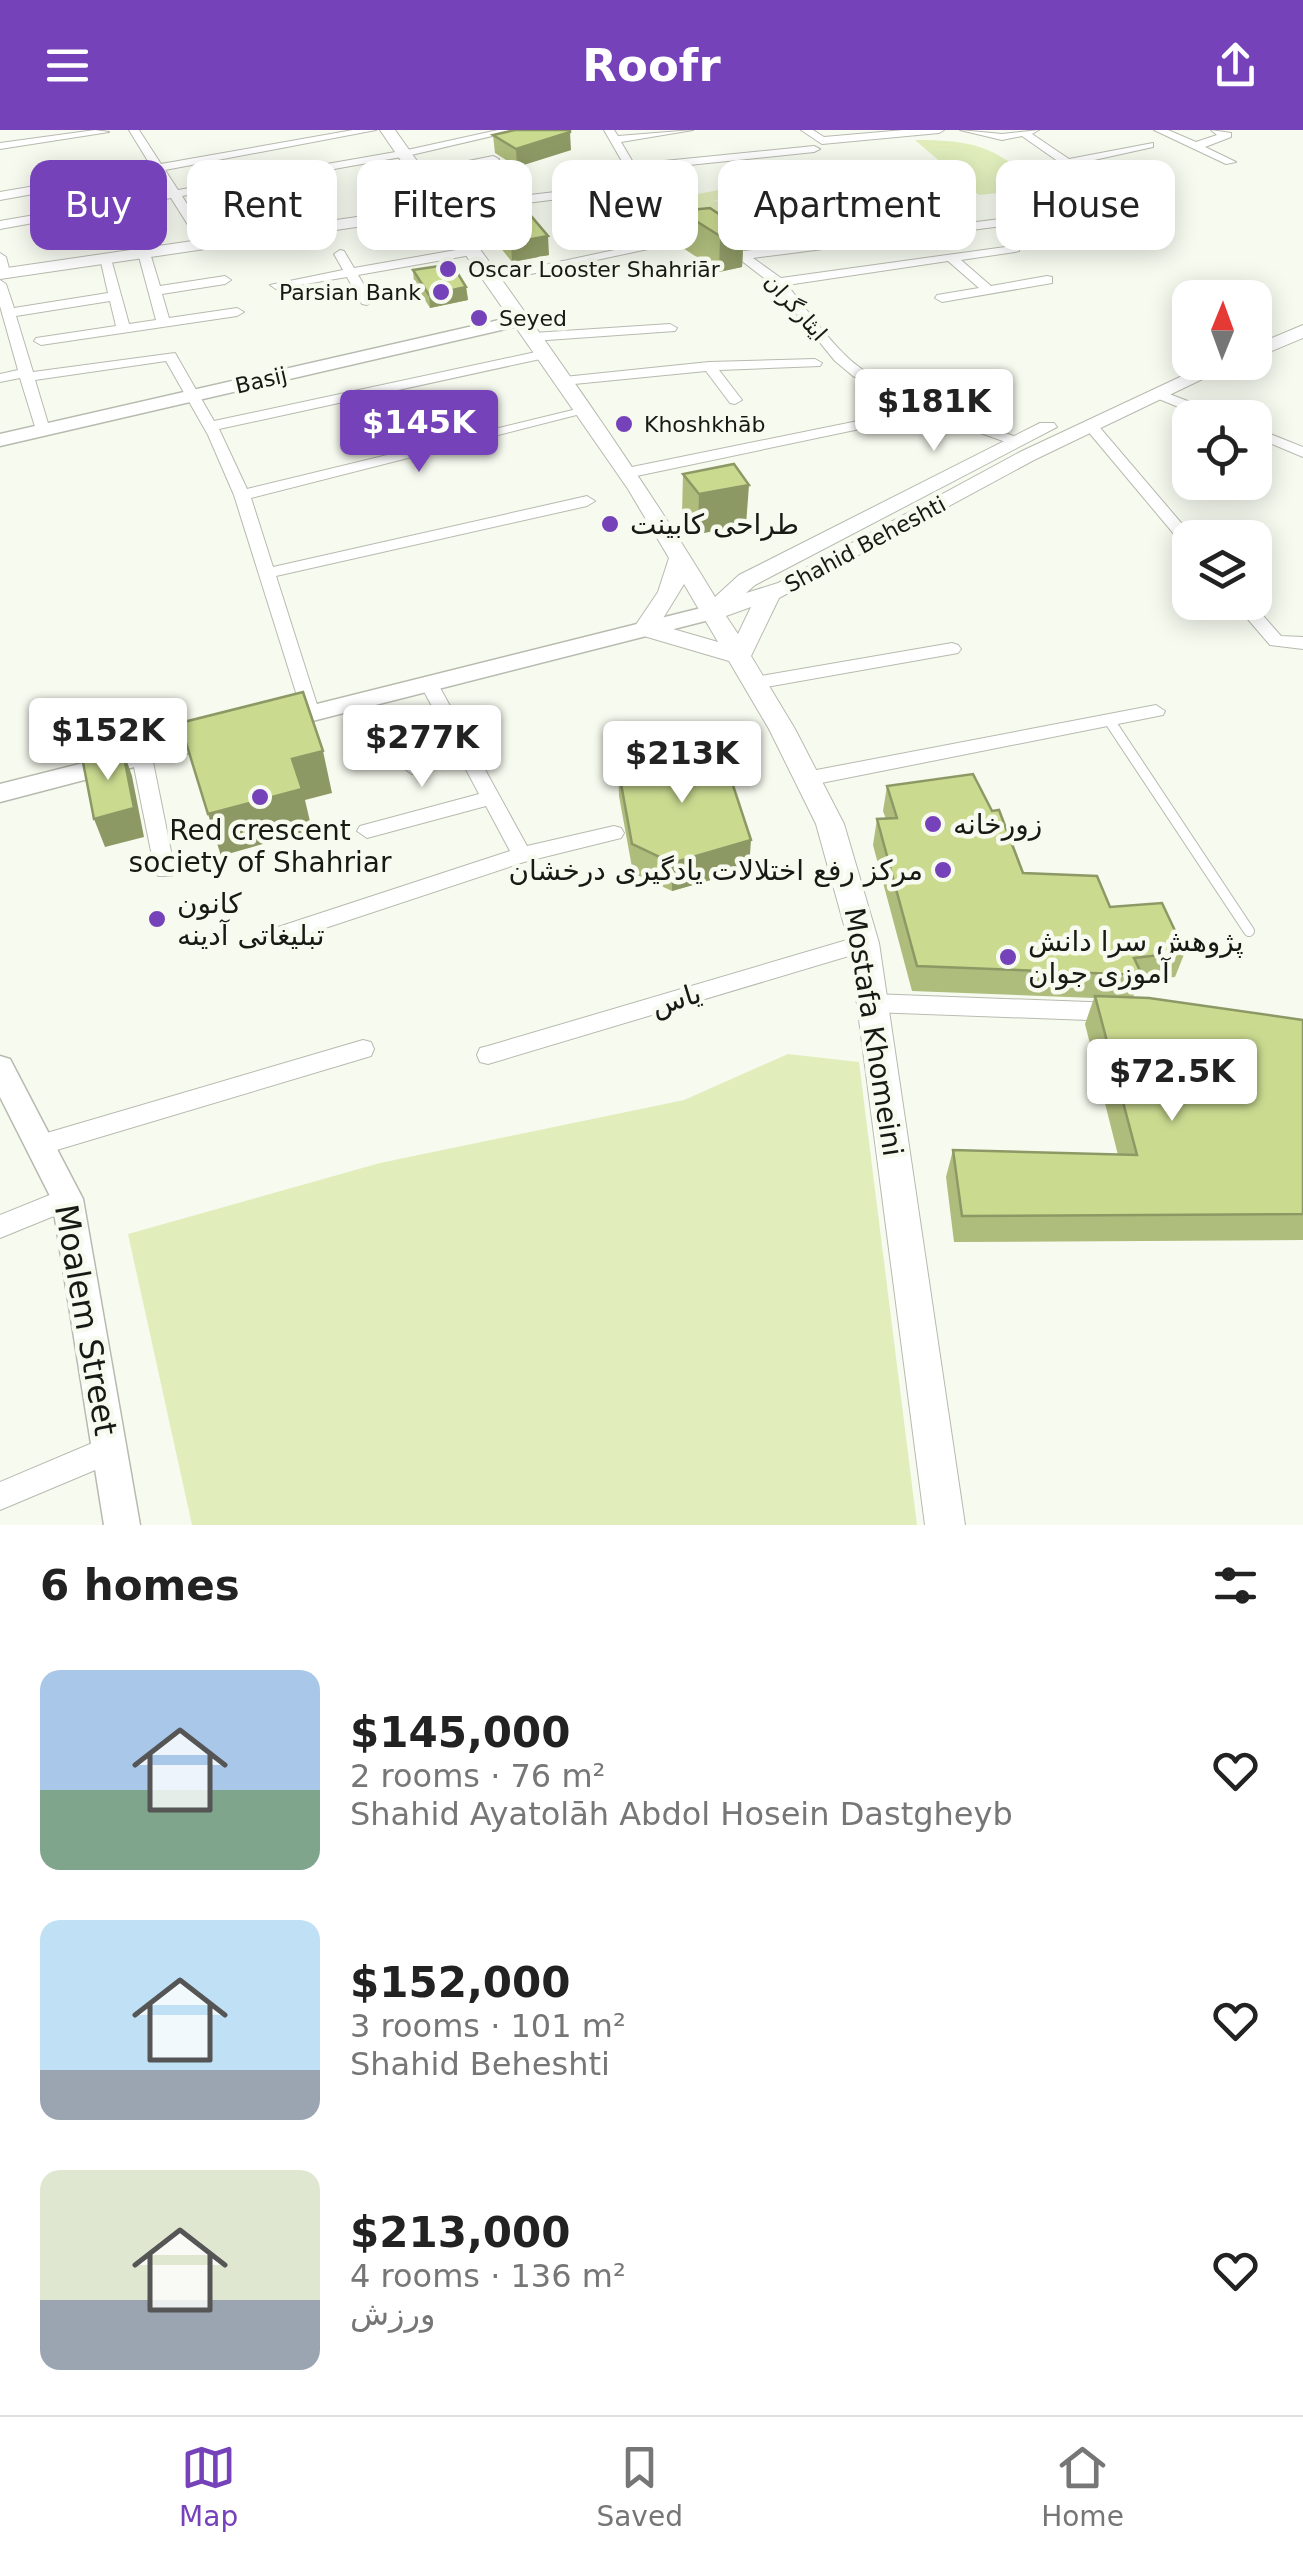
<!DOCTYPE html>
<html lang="en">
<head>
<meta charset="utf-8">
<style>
  body { margin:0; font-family:"DejaVu Sans","Noto Naskh Arabic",sans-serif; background:#f2f2f2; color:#222; height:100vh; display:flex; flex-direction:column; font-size:38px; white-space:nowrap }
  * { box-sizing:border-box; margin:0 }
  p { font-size:32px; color:#767676 }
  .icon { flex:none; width:55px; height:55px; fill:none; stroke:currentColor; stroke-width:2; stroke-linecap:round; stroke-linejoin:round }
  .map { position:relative; height:1395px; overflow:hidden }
  .details { display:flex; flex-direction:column; background:#fff; flex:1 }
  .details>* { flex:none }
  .guide { position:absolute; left:30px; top:30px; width:1245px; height:90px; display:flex; gap:20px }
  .needle { width:65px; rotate:1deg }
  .tools { position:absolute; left:1172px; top:150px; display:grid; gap:20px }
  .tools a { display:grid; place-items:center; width:100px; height:100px; border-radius:20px; background:#fff; box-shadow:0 5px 25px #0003; font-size:50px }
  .price { position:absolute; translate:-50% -85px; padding:0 22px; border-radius:10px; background:#fff; color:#222; font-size:32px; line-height:65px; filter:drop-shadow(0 2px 5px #0008) }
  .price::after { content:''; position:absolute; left:50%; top:60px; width:30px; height:22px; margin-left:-15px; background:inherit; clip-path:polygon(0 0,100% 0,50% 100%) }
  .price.on { background:#7542ba; color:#fff }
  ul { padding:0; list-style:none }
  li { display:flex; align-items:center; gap:30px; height:250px; padding:0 40px }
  li span { display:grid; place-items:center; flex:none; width:280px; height:200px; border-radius:20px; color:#555 }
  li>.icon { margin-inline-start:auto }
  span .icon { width:120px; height:120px; fill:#fffc; stroke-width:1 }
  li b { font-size:42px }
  h2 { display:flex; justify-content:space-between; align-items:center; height:120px; padding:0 40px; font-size:42px }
  .chip { padding:0 35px; border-radius:20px; background:#fff; box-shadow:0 5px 25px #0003; font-size:35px; line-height:90px }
  .chip.on { background:#7542ba; color:#fff }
  header { display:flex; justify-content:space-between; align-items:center; height:130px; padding:0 40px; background:#7542ba; color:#fff; font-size:45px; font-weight:700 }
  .dock { display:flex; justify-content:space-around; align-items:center; height:140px; border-top:2px solid #e0e0e0; background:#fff; font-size:28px; color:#767676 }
  .dock a { display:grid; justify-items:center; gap:5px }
  .dock .on { color:#7542ba }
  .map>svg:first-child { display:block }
</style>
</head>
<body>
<header><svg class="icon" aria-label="menu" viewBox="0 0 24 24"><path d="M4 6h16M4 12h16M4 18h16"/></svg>Roofr<svg class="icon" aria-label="share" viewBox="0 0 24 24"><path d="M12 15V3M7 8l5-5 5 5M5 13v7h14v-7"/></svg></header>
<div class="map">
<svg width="1303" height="1395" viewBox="0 0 1303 1395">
  <rect width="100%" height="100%" fill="#f7faef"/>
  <!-- green -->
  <path fill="#e1eebc" d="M 915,10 C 983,10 993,19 1046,58 L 979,65 Z
    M 724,59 L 732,66 L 710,72 L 746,66 L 760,79 L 701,89 L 688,76 L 695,74 L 687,66 Z
    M 788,924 L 859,932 L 917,1395 L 192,1395 L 128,1104 L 380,1033 L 684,970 Z"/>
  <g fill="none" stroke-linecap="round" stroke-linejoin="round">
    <!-- service-far1 casing -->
    <g stroke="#b7baaf" stroke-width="8">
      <path id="service-far1" d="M 493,149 L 690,107"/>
    </g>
    <!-- service casing -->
    <g stroke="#b7baaf" stroke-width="12">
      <path id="service" d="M 1109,590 L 1249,801"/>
    </g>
    <!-- minor casing -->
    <g stroke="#b7baaf" stroke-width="2">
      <path id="minor" d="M 95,0 L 109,2 L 0,19 L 0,13 Z
        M 129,0 L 139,0 L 161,34 L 353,0 L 376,0 L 165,40 L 178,60 L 407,20 L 498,0 L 518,0 L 407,26 L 182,66 L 212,114 L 206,118 L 202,117 L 171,68 L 0,99 L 0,91 L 167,62 L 155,42 L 0,70 L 0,62 L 151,36 Z
        M 604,0 L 614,0 L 618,6 L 693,0 L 621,12 L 634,34 L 814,16 L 820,19 L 814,22 L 641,40 L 702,92 L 702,98 L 698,99 L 648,58 L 444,83 L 438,79 L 444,75 L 641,52 L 627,40 Z
        M 801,0 L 813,0 L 824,7 L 904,0 L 944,0 L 939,3 L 822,14 Z
        M 960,0 L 1002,4 L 1039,0 L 1032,4 L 1069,29 L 1153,13 L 1153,17 L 1076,34 L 1104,54 L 1167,113 L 1157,116 L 1120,81 L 753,128 L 781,148 L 1019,115 L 1019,121 L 1015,122 L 961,130 L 991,156 L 1047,146 L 1052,147 L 1052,153 L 942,172 L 935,168 L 937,165 L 979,158 L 948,131 L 787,155 C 806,178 824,205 846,226 C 885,264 968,289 1019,308 L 1019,314 L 1014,315 L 928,284 L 853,246 L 835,231 L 773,155 L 716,111 L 726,108 L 744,121 L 1113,75 L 1096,58 L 1022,6 L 1002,10 Z
        M 1154,0 L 1168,0 L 1196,12 L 1217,5 L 1211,0 L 1231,3 L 1231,7 L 1205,17 L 1236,32 L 1226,34 Z
        M 493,26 L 499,29 L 497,31 L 420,45 L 414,42 Z
        M 473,117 L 477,118 L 477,124 L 358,145 L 374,171 L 367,175 L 362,174 L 347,147 L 276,159 L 270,155 L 343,140 L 334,124 L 340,120 L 344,121 L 354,138 Z
        M 144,119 L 150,123 L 160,156 L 225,146 L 231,150 L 225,154 L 162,164 L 169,188 L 237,178 L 244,182 L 237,186 L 41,215 L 34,211 L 36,208 L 116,196 L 110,171 L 16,186 L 33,242 L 175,223 L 214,291 L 545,220 L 552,224 L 545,228 L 219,299 L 247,359 L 585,277 L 592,281 L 251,368 L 273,437 L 587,366 L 595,371 L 587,376 L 276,446 L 320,584 L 311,590 L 304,588 L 234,365 L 208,305 L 166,231 L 35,250 L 50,300 L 43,304 L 36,300 L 20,248 L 0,252 L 0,244 L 18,240 L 0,176 L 0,150 L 6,154 L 14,178 L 108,163 L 100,128 L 110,125 L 129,194 L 156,190 L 138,123 Z
        M 0,123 L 6,127 L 11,146 L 0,144 Z
        M 670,194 L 677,198 L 675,201 L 533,211 L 526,207 L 533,203 Z
        M 815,229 L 822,233 L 820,236 L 719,240 L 742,270 L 735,274 L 730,273 L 706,241 L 564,255 L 557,251 L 564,247 L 709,232 Z
        M 1159,260 L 1224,285 L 1226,288 L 1205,288 L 1154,267 L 1154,261 Z
        M 907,281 L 914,285 L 912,288 L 627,348 L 619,343 L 627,338 Z
        M 1091,292 L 1096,293 L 1194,408 L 1190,408 L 1190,418 L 1184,416 L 1086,299 L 1086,293 Z
        M 1255,298 L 1303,317 L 1303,327 L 1255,307 Z
        M 1233,472 L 1251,472 L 1281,506 L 1303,507 L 1303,519 L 1270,515 Z
        M 952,513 L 958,515 L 961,519 L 958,523 L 755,559 L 746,553 L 755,547 Z
        M 429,548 L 438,554 L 527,716 L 614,696 L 621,698 L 624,703 L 621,708 L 524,732 L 283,812 L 275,810 L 272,804 L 275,798 L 510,721 L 486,676 L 367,708 L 357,701 L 360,696 L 479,664 L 461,630 L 412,644 L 402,637 L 405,632 L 455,619 L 420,554 Z
        M 1156,575 L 1165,581 L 1163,585 L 806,656 L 796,649 L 806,642 Z
        M 142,620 L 152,627 L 175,741 L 172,746 L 158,746 L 155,741 L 132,627 Z
        M 864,805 L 872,807 L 875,813 L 872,819 L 488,934 L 480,932 L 477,925 L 480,918 L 488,916 Z
        M 872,864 L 1115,873 L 1123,876 L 1126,882 L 1123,888 L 1115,891 L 872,882 L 864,879 L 861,873 L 864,867 Z
        M 363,910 L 371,912 L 374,919 L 371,926 L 40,1025 L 31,1022 L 28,1015 L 31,1008 L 40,1005 Z
        M 67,1058 L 76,1061 L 79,1069 L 76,1077 L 0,1108 L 0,1085 Z
        M 109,1306 L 119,1310 L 123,1320 L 119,1330 L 0,1380 L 0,1352 Z"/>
    </g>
    <!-- tertiary casing -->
    <g stroke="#b7baaf" stroke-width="3">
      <path id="tertiary" d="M 521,185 L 527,186 L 527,194 L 0,316 L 0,304 Z
        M 713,475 L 721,477 L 724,482 L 721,487 L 277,600 L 265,592 L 277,584 Z
        M 218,599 L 230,607 L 226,613 L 0,672 L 0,654 Z
        M 0,926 L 10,929 L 83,1069 L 140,1395 L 104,1395 L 52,1070 L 0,967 Z"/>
    </g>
    <!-- secondary casing -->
    <g stroke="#b7baaf" stroke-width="2">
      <path id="secondary" d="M 380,0 L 395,0 C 503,153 617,305 715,467 L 739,445 L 1040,293 L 1054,293 L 1057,297 L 755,455 L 746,463 L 778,453 L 1020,322 L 1212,232 L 1238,232 L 1034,330 L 779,468 L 751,526 L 795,599 L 844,694 L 879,813 L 965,1395 L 925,1395 L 849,813 L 816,694 L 769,599 L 729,531 L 637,504 L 633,499 L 658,462 L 669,428 L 628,359 L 438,85 L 0,149 L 0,139 L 432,76 ZM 684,454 L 718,512 L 659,495 ZM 751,477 L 738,504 L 726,486 Z
        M 1303,195 L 1303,208 L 1255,228 L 1255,215 Z"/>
    </g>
    <!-- service-far1 -->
    <use href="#service-far1" stroke="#fff" stroke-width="6"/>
    <!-- service -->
    <use href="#service" stroke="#fff" stroke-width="10"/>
    <!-- minor -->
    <use href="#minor" fill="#fff" fill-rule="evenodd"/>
    <!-- tertiary -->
    <use href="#tertiary" fill="#fff" fill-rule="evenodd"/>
    <!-- secondary -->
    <use href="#secondary" fill="#fff" fill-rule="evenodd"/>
  </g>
  <!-- wall -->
  <path fill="#aebc7c" d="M 493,5 L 571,20 L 517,37 L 495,23 Z
    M 473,67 L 549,125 L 512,132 L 475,86 Z
    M 680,81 L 744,101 L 742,137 L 719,142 L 680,116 Z
    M 413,140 L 466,157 L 468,170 L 430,178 L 414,153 Z
    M 683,344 L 746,395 L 698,404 L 682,384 Z
    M 618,637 L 749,739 L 672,761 L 633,743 L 619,666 Z
    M 887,656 L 1023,743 L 1110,777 L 1185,822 L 1175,847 L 1139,851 L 1133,867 L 1303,890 L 1303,1110 L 954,1112 L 946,1047 L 953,1020 L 1118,1025 L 1085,894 L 1094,868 L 912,861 L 873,715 L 877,689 L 886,689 L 883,681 Z"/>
  <!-- shaded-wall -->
  <path fill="#8d9965" d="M 570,2 L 571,20 L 517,37 L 516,19 Z
    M 744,101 L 742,137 L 719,142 L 720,106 Z
    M 548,106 L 549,125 L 512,132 L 511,113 Z
    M 466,157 L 468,170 L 430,178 L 429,165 Z
    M 749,355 L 746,395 L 698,404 L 699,364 Z
    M 122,617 L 132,646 L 144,707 L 105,717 L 94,689 Z
    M 323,621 L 332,663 L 305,670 L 312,700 L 221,726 L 208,684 L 292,629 Z
    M 751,710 L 749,739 L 672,761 L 672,733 Z"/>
  <!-- building -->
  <path fill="#cadb90" stroke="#8d9965" stroke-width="2.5" d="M 515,0 L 570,0 L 570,2 L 516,19 L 493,5 Z
    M 510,61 L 548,106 L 511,113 L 473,67 Z
    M 710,78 L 744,101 L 720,106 L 680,81 Z
    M 452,134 L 466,157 L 429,165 L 413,140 Z
    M 734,334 L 749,355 L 699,364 L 683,344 Z
    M 303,562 L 323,621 L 292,629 L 302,659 L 208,684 L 180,593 Z
    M 122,617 L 134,678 L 94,689 L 82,627 Z
    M 690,620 L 725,631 L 751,710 L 672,733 L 632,714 L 618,637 Z
    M 973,644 L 992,681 L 999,680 L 1023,743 L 1097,746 L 1110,777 L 1162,773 L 1185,822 L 1134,828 L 1142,845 L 917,836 L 877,689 L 897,688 L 887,656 Z
    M 1095,866 L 1149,868 L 1303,890 L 1303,1084 L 962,1086 L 953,1020 L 1137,1025 Z"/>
  <!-- markers -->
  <g fill="#7542ba" stroke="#f7faef" stroke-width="4">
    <circle cx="448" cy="139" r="10"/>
    <circle cx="441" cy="162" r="10"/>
    <circle cx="479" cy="188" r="10"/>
    <circle cx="624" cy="294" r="10"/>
    <circle cx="610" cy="394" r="10"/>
    <circle cx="260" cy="667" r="10"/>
    <circle cx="933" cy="694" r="10"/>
    <circle cx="943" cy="740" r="10"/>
    <circle cx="157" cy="789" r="10"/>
    <circle cx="1008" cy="827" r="10"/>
  </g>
  <g text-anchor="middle" stroke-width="9" stroke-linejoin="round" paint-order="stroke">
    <!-- far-poi labels -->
    <g font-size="22" fill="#181915" stroke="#f7faef" text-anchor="start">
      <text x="468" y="147">Oscar Looster Shahriār</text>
      <text x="421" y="170" text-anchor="end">Parsian Bank</text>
      <text x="499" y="196">Seyed</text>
      <text x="644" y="302">Khoshkhāb</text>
    </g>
    <!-- far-street labels -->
    <g font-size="22" fill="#181915" stroke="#f7faef">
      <text transform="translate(796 177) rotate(48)" y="8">ایثارگران</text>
      <text transform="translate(261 250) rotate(-13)" y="8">Basij</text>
      <text transform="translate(865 414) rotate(-28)" y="8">Shahid Beheshti</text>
    </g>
    <!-- poi labels -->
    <g font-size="28" fill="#181915" stroke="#f7faef" text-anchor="start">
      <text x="630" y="404">طراحی کابینت</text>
      <text x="953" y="704">زورخانه</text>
      <text x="260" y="710" text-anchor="middle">Red crescent<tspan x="260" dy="32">society of Shahriar</tspan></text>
      <text x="923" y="750" text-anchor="end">مرکز رفع اختلالات یادگیری درخشان</text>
      <text x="177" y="783">کانون<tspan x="177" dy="32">تبلیغاتی آدینه</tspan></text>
      <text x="1028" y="821">پژوهش سرا دانش<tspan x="1028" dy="32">آموزی جوان</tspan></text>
    </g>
    <!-- street labels -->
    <g font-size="28" fill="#181915" stroke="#f7faef">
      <text transform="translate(676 869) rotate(-17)" y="10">یاس</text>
      <text transform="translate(874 902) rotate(81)" y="10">Mostafa Khomeini</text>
    </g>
    <!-- near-street labels -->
    <g font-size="32" fill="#181915" stroke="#f7faef">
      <text transform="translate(86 1190) rotate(80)" y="11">Moalem Street</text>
    </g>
  </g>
</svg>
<div class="tools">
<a><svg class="needle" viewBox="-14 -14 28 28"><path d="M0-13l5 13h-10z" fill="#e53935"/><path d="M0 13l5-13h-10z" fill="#767676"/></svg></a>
<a><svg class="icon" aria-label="locate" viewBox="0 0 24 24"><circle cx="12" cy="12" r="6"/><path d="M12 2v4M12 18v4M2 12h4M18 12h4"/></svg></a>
<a><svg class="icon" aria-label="layers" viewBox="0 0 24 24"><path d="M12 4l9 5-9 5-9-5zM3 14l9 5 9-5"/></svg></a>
</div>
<b class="price" style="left:934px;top:324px">$181K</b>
<b class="price on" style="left:419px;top:345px">$145K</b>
<b class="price" style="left:108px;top:653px">$152K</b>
<b class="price" style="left:422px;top:660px">$277K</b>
<b class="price" style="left:682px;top:676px">$213K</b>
<b class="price" style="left:1172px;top:994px">$72.5K</b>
<div class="guide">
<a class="chip on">Buy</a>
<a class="chip">Rent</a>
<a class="chip">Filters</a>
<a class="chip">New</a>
<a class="chip">Apartment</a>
<a class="chip">House</a>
</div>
</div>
<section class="details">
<h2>6 homes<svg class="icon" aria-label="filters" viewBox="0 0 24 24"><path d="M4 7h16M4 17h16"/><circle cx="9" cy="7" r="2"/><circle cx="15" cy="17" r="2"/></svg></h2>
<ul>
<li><span style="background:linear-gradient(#a9c7e8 60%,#7fa58c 0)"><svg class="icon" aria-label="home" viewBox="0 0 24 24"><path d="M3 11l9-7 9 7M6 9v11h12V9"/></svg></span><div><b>$145,000</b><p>2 rooms · 76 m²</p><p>Shahid Ayatolāh Abdol Hosein Dastgheyb</p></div><svg class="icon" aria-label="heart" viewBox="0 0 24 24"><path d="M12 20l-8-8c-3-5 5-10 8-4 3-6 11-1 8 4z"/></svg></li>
<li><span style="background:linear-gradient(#bfe0f5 75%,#9aa5b1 0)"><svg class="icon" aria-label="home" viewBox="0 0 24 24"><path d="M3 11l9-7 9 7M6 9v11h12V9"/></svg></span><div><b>$152,000</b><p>3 rooms · 101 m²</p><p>Shahid Beheshti</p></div><svg class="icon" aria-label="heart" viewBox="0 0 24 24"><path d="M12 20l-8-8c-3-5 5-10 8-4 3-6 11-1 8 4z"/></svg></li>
<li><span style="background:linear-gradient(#dfe7d0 65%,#9aa5b1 0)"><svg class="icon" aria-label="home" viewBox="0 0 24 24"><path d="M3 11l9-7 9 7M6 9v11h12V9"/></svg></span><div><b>$213,000</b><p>4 rooms · 136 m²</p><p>ورزش</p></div><svg class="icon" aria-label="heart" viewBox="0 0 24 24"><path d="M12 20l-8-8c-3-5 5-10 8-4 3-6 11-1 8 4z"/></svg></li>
</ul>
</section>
<nav class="dock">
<a class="on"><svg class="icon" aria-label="map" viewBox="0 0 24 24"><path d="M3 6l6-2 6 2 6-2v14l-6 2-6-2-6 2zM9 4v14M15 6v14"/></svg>Map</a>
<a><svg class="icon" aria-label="saved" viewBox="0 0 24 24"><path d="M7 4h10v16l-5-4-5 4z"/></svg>Saved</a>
<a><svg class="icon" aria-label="home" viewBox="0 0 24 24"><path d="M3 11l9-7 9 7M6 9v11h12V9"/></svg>Home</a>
</nav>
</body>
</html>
